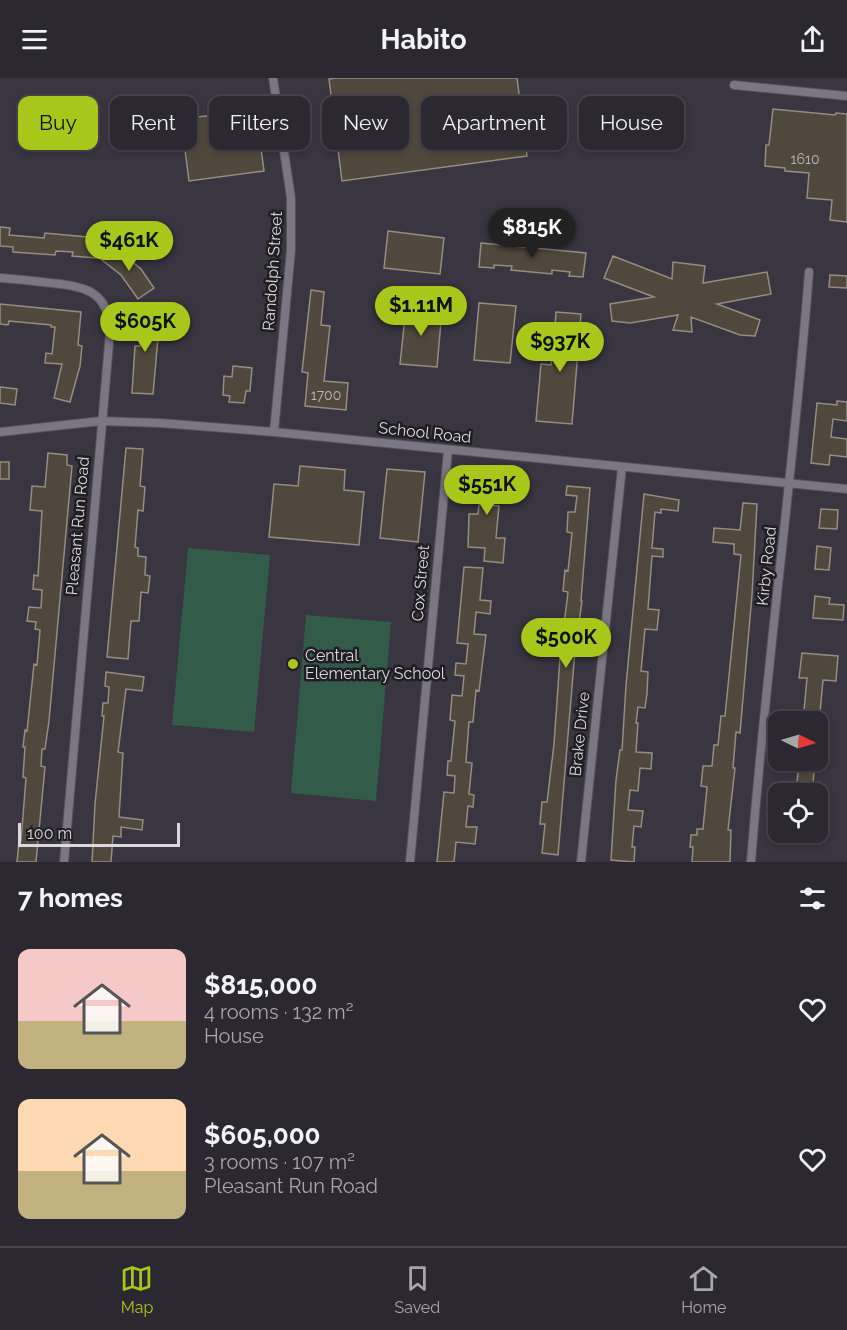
<!DOCTYPE html>
<html lang="en">
<head>
<meta charset="utf-8">
<style>
  body { margin:0; font-family:Raleway,sans-serif; background:#333039; color:#f1f3f6; height:100vh; display:flex; flex-direction:column; font-size:22px; white-space:nowrap }
  * { box-sizing:border-box; margin:0 }
  p { font-size:20px; color:#a6a6ab }
  .icon { flex:none; width:33px; height:33px; fill:none; stroke:currentColor; stroke-width:2; stroke-linecap:round; stroke-linejoin:round }
  .map { position:relative; height:784px; overflow:hidden }
  .drawer { display:flex; flex-direction:column; background:#2b2831; flex:1 }
  .drawer>* { flex:none }
  .banner { position:absolute; left:18px; top:18px; width:812px; height:54px; display:flex; gap:12px }
  .needle { width:39px; rotate:95deg }
  .tools { position:absolute; left:768px; top:633px; display:grid; gap:12px }
  .tools a { display:grid; place-items:center; width:60px; height:60px; border-radius:12px; background:#2b2831; box-shadow:0 3px 9px #0003,0 0 0 2px #47444d; font-size:30px }
  .scale { position:absolute; left:18px; bottom:15px; width:162px; box-sizing:border-box; padding-left:6px; border:3px solid #dbd8e0; border-top:0; font-size:16px; line-height:21px; white-space:nowrap; color:#dbd8e0; -webkit-text-stroke:4px #1f1e23; paint-order:stroke }
  .price { position:absolute; translate:-50% -51px; padding:0 14px; border-radius:21px; background:#a9c71a; color:#111; font-size:20px; line-height:39px; filter:drop-shadow(0 2px 3px #0008) }
  .price::after { content:''; position:absolute; left:50%; top:36px; width:18px; height:14px; margin-left:-9px; background:inherit; clip-path:polygon(0 0,100% 0,50% 100%) }
  .price.active { background:#222; color:#fff }
  ul { padding:0; list-style:none }
  li { display:flex; align-items:center; gap:18px; height:150px; padding:0 18px }
  li span { display:grid; place-items:center; flex:none; width:168px; height:120px; border-radius:12px; color:#555 }
  li>.icon { margin-inline-start:auto }
  span .icon { width:72px; height:72px; fill:#fffc; stroke-width:1 }
  li b { font-size:26px }
  h2 { display:flex; justify-content:space-between; align-items:center; height:72px; padding:0 18px; font-size:26px }
  .chip { padding:0 21px; border-radius:12px; background:#2b2831; box-shadow:0 3px 9px #0003,0 0 0 2px #47444d; font-size:21px; line-height:54px }
  .chip.active { background:#a9c71a; color:#111 }
  header { display:flex; justify-content:space-between; align-items:center; height:78px; padding:0 18px; background:#2b2831; font-size:27px; font-weight:700 }
  .dock { display:flex; justify-content:space-around; align-items:center; height:84px; border-top:2px solid #47444d; background:#2b2831; font-size:16px; color:#a6a6ab }
  .dock a { display:grid; justify-items:center; gap:3px }
  .dock .active { color:#a9c71a }
  .map>svg:first-child { display:block }
</style>
</head>
<body>
<header><svg class="icon" aria-label="menu" viewBox="0 0 24 24"><path d="M4 6h16M4 12h16M4 18h16"/></svg>Habito<svg class="icon" aria-label="share" viewBox="0 0 24 24"><path d="M12 15V3M7 8l5-5 5 5M5 13v7h14v-7"/></svg></header>
<div class="map">
<svg width="847" height="784" viewBox="0 0 847 784">
  <rect width="100%" height="100%" fill="#393541"/>
  <!-- green -->
  <path fill="#325b49" d="M 188,470 L 270,477 L 254,654 L 172,647 Z
    M 306,537 L 391,544 L 376,723 L 291,715 Z"/>
  <!-- building -->
  <path fill="#51483d" stroke="#968c80" stroke-width="1.5" d="M 335,0 L 517,0 L 527,78 L 342,103 L 329,1 Z
    M 773,31 L 835,37 L 836,35 L 847,36 L 847,144 L 830,142 L 832,122 L 807,120 L 809,95 L 785,93 L 785,90 L 765,88 L 766,67 L 769,67 Z
    M 256,32 L 264,93 L 189,103 L 181,41 Z
    M 0,149 L 10,150 L 9,157 L 44,160 L 45,155 L 98,160 L 96,180 L 72,178 L 73,174 L 56,173 L 55,177 L 13,174 L 13,169 L 0,168 Z
    M 388,153 L 444,160 L 440,196 L 384,190 Z
    M 481,165 L 586,175 L 583,199 L 569,198 L 570,194 L 552,192 L 552,196 L 511,192 L 512,188 L 494,187 L 494,190 L 479,189 Z
    M 112,168 L 141,191 L 154,210 L 138,221 L 121,197 L 102,182 Z
    M 613,178 L 672,201 L 673,184 L 705,188 L 703,205 L 767,194 L 771,216 L 717,226 L 760,242 L 755,258 L 740,257 L 691,239 L 692,254 L 673,252 L 678,237 L 630,245 L 612,243 L 610,226 L 654,219 L 604,200 Z
    M 830,197 L 847,198 L 847,210 L 829,209 Z
    M 311,212 L 324,214 L 321,247 L 330,248 L 324,303 L 348,305 L 346,332 L 305,328 L 308,295 L 302,294 Z
    M 479,225 L 516,228 L 510,285 L 474,282 Z
    M 0,226 L 81,234 L 78,267 L 82,268 L 80,288 L 70,324 L 54,320 L 62,286 L 45,285 L 46,275 L 52,276 L 55,249 L 51,249 L 51,247 L 9,243 L 8,247 L 0,246 Z
    M 139,227 L 155,229 L 153,260 L 158,260 L 153,316 L 132,315 L 135,268 L 140,268 L 142,252 L 137,252 Z
    M 406,229 L 442,232 L 437,289 L 400,286 Z
    M 556,234 L 581,236 L 572,346 L 536,343 L 541,286 L 551,287 L 553,266 L 557,267 L 558,249 L 555,249 Z
    M 233,288 L 252,290 L 250,313 L 246,313 L 244,325 L 229,324 L 230,318 L 223,317 L 224,298 L 232,299 Z
    M 0,309 L 17,311 L 15,327 L 0,325 Z
    M 837,323 L 847,324 L 847,343 L 833,341 L 831,359 L 847,361 L 847,379 L 830,377 L 829,387 L 811,385 L 817,325 L 837,327 Z
    M 126,370 L 143,371 L 140,408 L 145,409 L 143,433 L 138,432 L 135,469 L 138,470 L 138,478 L 146,479 L 145,497 L 150,498 L 148,515 L 141,514 L 139,543 L 131,543 L 128,581 L 107,579 Z
    M 48,375 L 67,377 L 67,387 L 72,388 L 49,643 L 45,671 L 42,671 L 41,688 L 45,689 L 36,784 L 17,784 L 19,763 L 21,763 L 26,700 L 23,699 L 25,669 L 23,669 L 25,652 L 27,653 L 34,586 L 37,587 L 40,552 L 35,551 L 36,544 L 27,543 L 29,529 L 41,530 L 42,512 L 33,511 L 34,497 L 38,498 L 42,433 L 30,432 L 32,408 L 45,409 Z
    M 0,384 L 9,384 L 9,401 L 0,401 Z
    M 300,388 L 345,392 L 344,412 L 364,414 L 359,467 L 269,459 L 274,406 L 298,408 Z
    M 387,391 L 425,394 L 418,464 L 380,460 Z
    M 472,394 L 516,398 L 515,410 L 490,408 L 488,427 L 499,428 L 496,460 L 505,460 L 503,485 L 484,483 L 485,470 L 468,469 L 469,436 L 478,436 L 480,418 L 470,417 Z
    M 567,408 L 590,410 L 581,523 L 582,523 L 575,573 L 558,777 L 542,775 L 545,746 L 540,746 L 542,724 L 547,724 L 554,666 L 560,580 L 568,514 L 563,513 L 565,492 L 568,493 L 572,455 L 567,454 L 568,434 L 575,434 L 577,418 L 566,417 Z
    M 644,416 L 679,422 L 678,433 L 661,431 L 661,435 L 655,434 L 652,470 L 663,471 L 663,479 L 652,478 L 648,531 L 659,532 L 657,552 L 645,551 L 641,593 L 648,594 L 647,616 L 645,630 L 638,629 L 636,645 L 638,645 L 636,674 L 652,675 L 651,691 L 640,690 L 638,713 L 630,712 L 628,732 L 643,733 L 641,749 L 634,748 L 632,769 L 635,769 L 634,784 L 611,782 L 616,702 L 620,672 L 622,672 L 626,607 Z
    M 743,425 L 757,426 L 752,517 L 740,655 L 736,654 L 733,690 L 735,690 L 728,752 L 731,752 L 730,784 L 692,784 L 693,769 L 690,769 L 691,757 L 697,757 L 697,751 L 703,751 L 707,709 L 701,708 L 703,688 L 712,688 L 714,667 L 718,667 L 721,638 L 725,638 L 741,477 L 734,476 L 734,466 L 713,464 L 714,450 L 740,452 Z
    M 821,431 L 838,432 L 837,451 L 819,450 Z
    M 817,468 L 831,470 L 829,492 L 815,491 Z
    M 464,489 L 483,490 L 480,522 L 491,523 L 490,536 L 476,534 L 474,556 L 486,557 L 479,613 L 476,612 L 473,644 L 469,644 L 466,684 L 472,685 L 469,716 L 474,717 L 473,729 L 468,728 L 466,749 L 477,749 L 475,766 L 456,764 L 454,784 L 437,784 L 444,714 L 454,715 L 455,698 L 447,697 L 448,683 L 451,683 L 455,643 L 450,642 L 452,617 L 462,618 L 464,598 L 455,597 L 456,585 L 466,586 L 468,566 L 457,565 Z
    M 815,518 L 830,520 L 829,526 L 844,527 L 843,542 L 813,540 Z
    M 802,575 L 838,578 L 836,603 L 823,602 L 820,635 L 804,633 L 807,600 L 799,600 Z
    M 106,594 L 144,599 L 142,613 L 126,611 L 118,674 L 123,675 L 119,739 L 143,742 L 142,752 L 121,749 L 121,759 L 113,758 L 111,784 L 92,784 L 95,726 L 104,638 L 102,638 L 103,625 L 108,625 L 109,609 L 105,608 Z
    M 799,682 L 815,683 L 812,716 L 796,716 Z"/>
  <g fill="none" stroke-linecap="round" stroke-linejoin="round">
    <!-- street casing -->
    <g stroke="#54515b" stroke-width="10">
      <path id="street" d="M 273,0 L 291,120 L 291,172 L 274,354
        M 734,7 L 847,18
        M 0,200 C 17,201 34,203 51,205 C 86,208 109,214 110,254 L 64,784
        M 0,354 L 101,343 L 160,345 L 274,354 L 847,411
        M 410,784 L 448,372
        M 581,784 L 622,389
        M 751,784 C 766,587 794,391 809,194"/>
    </g>
    <!-- street -->
    <use href="#street" stroke="#7a7683" stroke-width="8"/>
  </g>
  <!-- markers -->
  <circle fill="#a9c71a" stroke="#1f1e23" stroke-width="2" cx="293" cy="586" r="6"/>
  <g text-anchor="middle" stroke-width="5" stroke-linejoin="round" paint-order="stroke">
    <!-- number labels -->
    <g font-size="14" fill="#b8b4b7">
      <text x="805" y="86">1610</text>
      <text x="326" y="322">1700</text>
    </g>
    <!-- street labels -->
    <g font-size="16" fill="#dbd8e0" stroke="#1f1e23">
      <text transform="translate(272 193) rotate(-86)" y="6">Randolph Street</text>
      <text transform="translate(425 354) rotate(6)" y="6">School Road</text>
      <text transform="translate(77 448) rotate(-85)" y="6">Pleasant Run Road</text>
      <text transform="translate(766 488) rotate(-84)" y="6">Kirby Road</text>
      <text transform="translate(420 505) rotate(-85)" y="6">Cox Street</text>
      <text transform="translate(579 656) rotate(-84)" y="6">Brake Drive</text>
    </g>
    <!-- poi labels -->
    <g font-size="16" fill="#dbd8e0" stroke="#1f1e23" text-anchor="start">
      <text x="305" y="583">Central<tspan x="305" dy="18">Elementary School</tspan></text>
    </g>
  </g>
</svg>
<div class="tools">
<a><svg class="needle" viewBox="-14 -14 28 28"><path d="M0-13l5 13h-10z" fill="#e53935"/><path d="M0 13l5-13h-10z" fill="#a6a6ab"/></svg></a>
<a><svg class="icon" aria-label="locate" viewBox="0 0 24 24"><circle cx="12" cy="12" r="6"/><path d="M12 2v4M12 18v4M2 12h4M18 12h4"/></svg></a>
</div>
<div class="scale">100 m</div>
<b class="price active" style="left:532px;top:181px">$815K</b>
<b class="price" style="left:129px;top:194px">$461K</b>
<b class="price" style="left:421px;top:259px">$1.11M</b>
<b class="price" style="left:145px;top:275px">$605K</b>
<b class="price" style="left:560px;top:295px">$937K</b>
<b class="price" style="left:487px;top:438px">$551K</b>
<b class="price" style="left:566px;top:591px">$500K</b>
<div class="banner">
<a class="chip active">Buy</a>
<a class="chip">Rent</a>
<a class="chip">Filters</a>
<a class="chip">New</a>
<a class="chip">Apartment</a>
<a class="chip">House</a>
</div>
</div>
<section class="drawer">
<h2>7 homes<svg class="icon" aria-label="filters" viewBox="0 0 24 24"><path d="M4 7h16M4 17h16"/><circle cx="9" cy="7" r="2"/><circle cx="15" cy="17" r="2"/></svg></h2>
<ul>
<li><span style="background:linear-gradient(#f6c9c9 60%,#c2b280 0)"><svg class="icon" aria-label="home" viewBox="0 0 24 24"><path d="M3 11l9-7 9 7M6 9v11h12V9"/></svg></span><div><b>$815,000</b><p>4 rooms · 132 m²</p><p>House</p></div><svg class="icon" aria-label="heart" viewBox="0 0 24 24"><path d="M12 20l-8-8c-3-5 5-10 8-4 3-6 11-1 8 4z"/></svg></li>
<li><span style="background:linear-gradient(#ffd9b3 60%,#c2b280 0)"><svg class="icon" aria-label="home" viewBox="0 0 24 24"><path d="M3 11l9-7 9 7M6 9v11h12V9"/></svg></span><div><b>$605,000</b><p>3 rooms · 107 m²</p><p>Pleasant Run Road</p></div><svg class="icon" aria-label="heart" viewBox="0 0 24 24"><path d="M12 20l-8-8c-3-5 5-10 8-4 3-6 11-1 8 4z"/></svg></li>
</ul>
</section>
<nav class="dock">
<a class="active"><svg class="icon" aria-label="map" viewBox="0 0 24 24"><path d="M3 6l6-2 6 2 6-2v14l-6 2-6-2-6 2zM9 4v14M15 6v14"/></svg>Map</a>
<a><svg class="icon" aria-label="saved" viewBox="0 0 24 24"><path d="M7 4h10v16l-5-4-5 4z"/></svg>Saved</a>
<a><svg class="icon" aria-label="home" viewBox="0 0 24 24"><path d="M3 11l9-7 9 7M6 9v11h12V9"/></svg>Home</a>
</nav>
</body>
</html>
